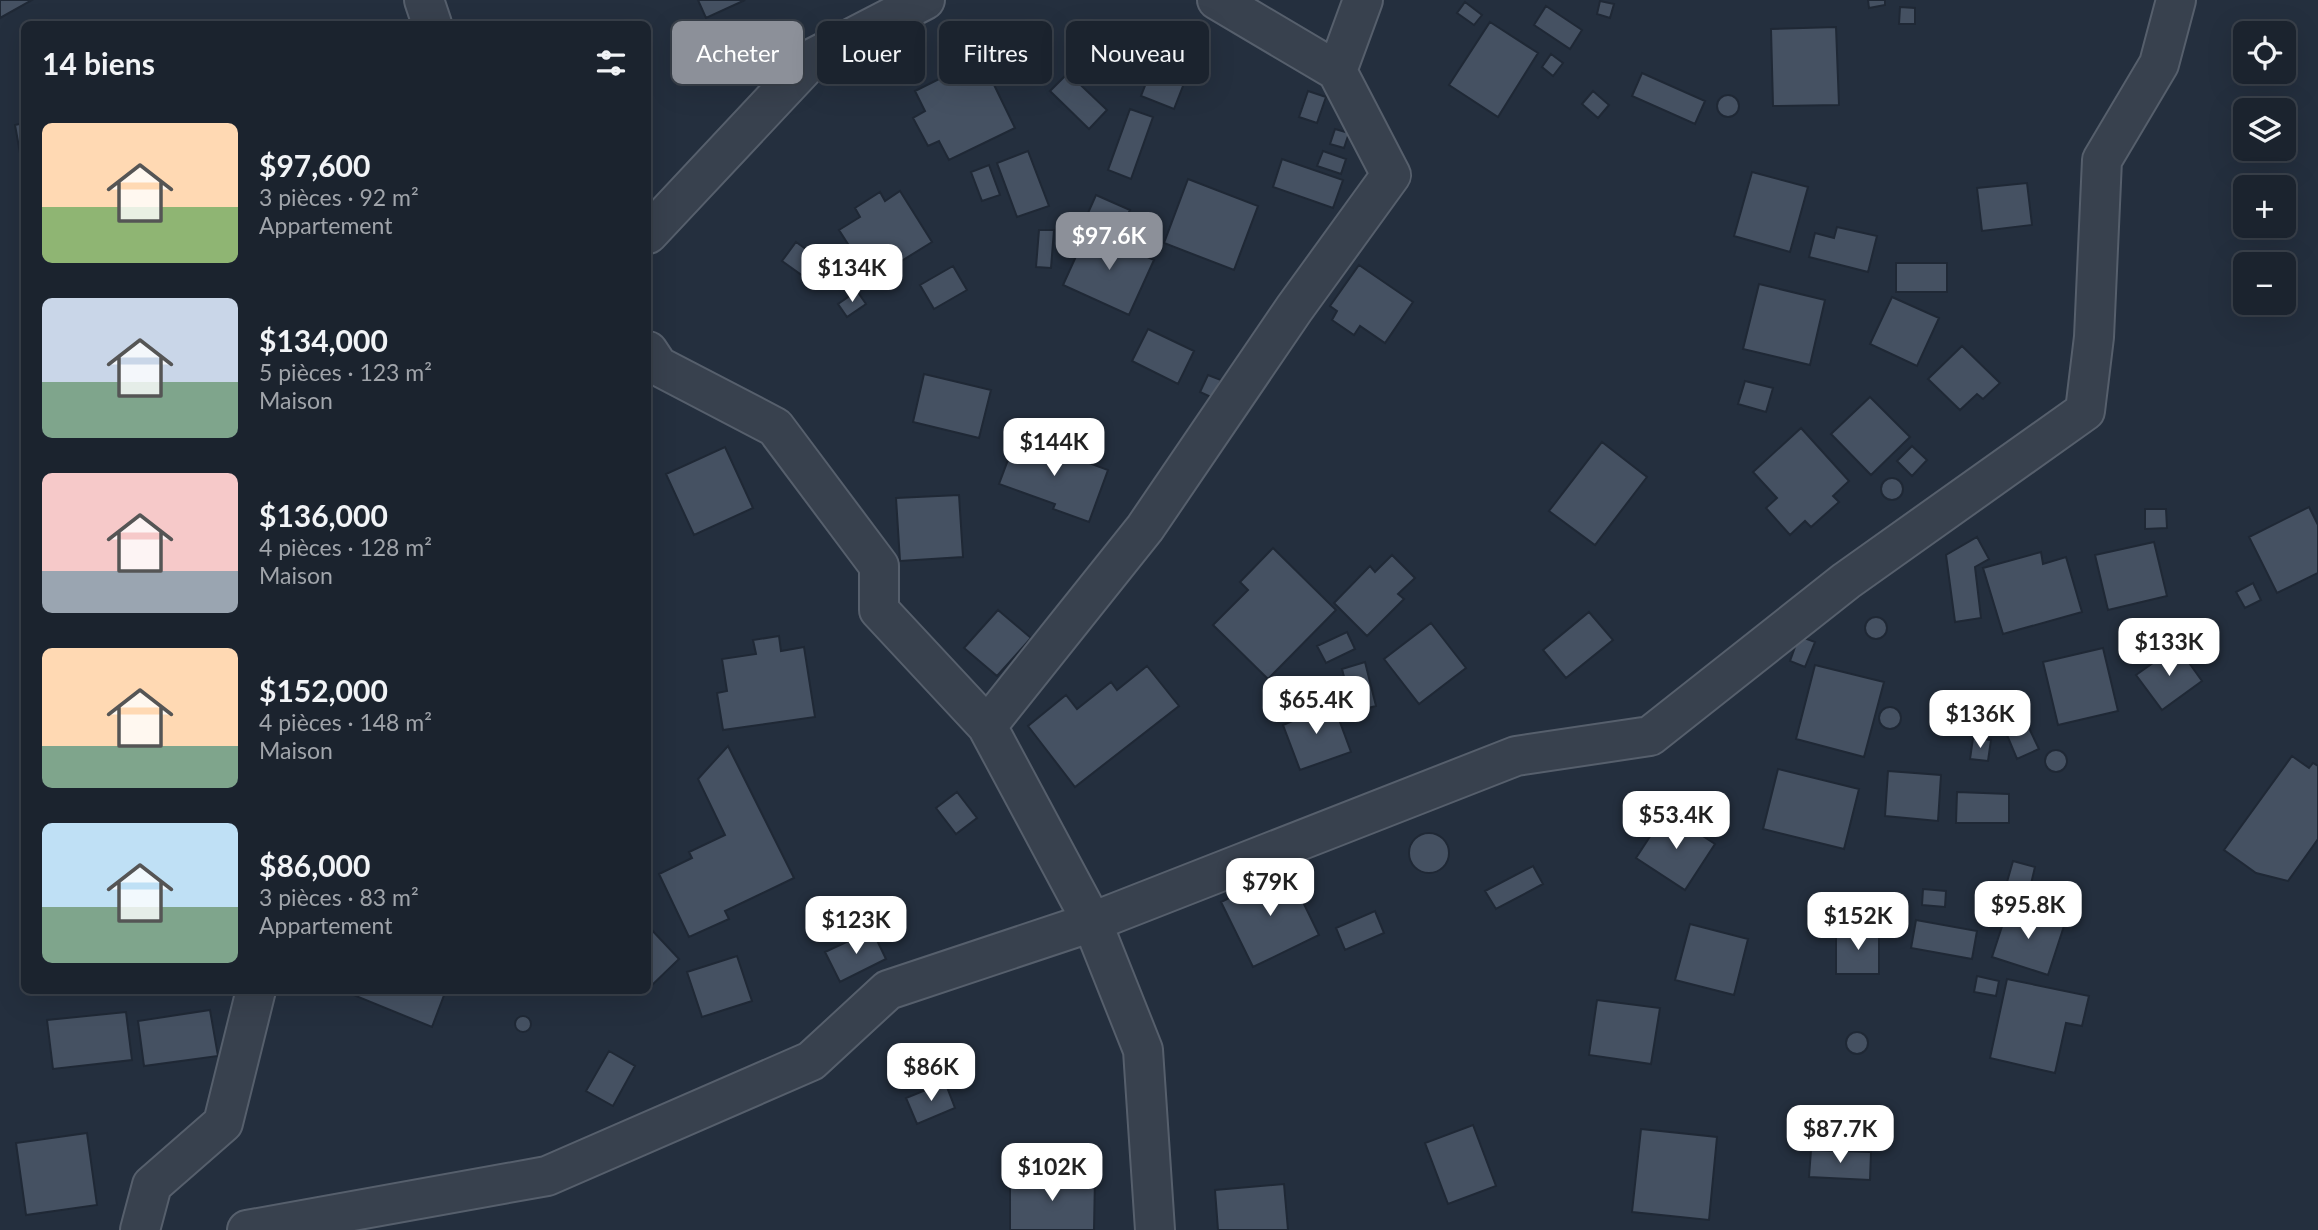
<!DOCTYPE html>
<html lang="fr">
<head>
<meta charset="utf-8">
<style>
  body { margin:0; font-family:Lato,sans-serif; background:#282f3a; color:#f1f3f6; height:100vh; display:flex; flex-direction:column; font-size:26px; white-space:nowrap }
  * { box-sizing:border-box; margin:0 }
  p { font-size:23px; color:#a0a4aa }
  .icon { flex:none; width:38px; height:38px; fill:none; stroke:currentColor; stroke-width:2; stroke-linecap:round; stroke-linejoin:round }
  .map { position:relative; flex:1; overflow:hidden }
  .side { position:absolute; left:21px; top:21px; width:630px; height:973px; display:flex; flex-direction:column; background:#1b232e; border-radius:10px; box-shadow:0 7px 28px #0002,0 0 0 2px #39404a }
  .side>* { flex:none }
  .top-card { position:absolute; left:672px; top:21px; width:665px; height:63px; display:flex; gap:14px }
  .tools { position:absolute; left:2233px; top:21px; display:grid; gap:14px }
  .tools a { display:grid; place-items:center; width:63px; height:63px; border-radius:10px; background:#1b232e; box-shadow:0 7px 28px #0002,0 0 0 2px #39404a; font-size:35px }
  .price { position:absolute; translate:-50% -60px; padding:0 16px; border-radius:14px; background:#fff; color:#222; font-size:23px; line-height:46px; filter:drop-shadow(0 2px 4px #0008) }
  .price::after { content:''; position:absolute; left:50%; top:42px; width:21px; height:16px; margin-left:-10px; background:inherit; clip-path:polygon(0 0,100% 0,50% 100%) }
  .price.active { background:#8c9099; color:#fff }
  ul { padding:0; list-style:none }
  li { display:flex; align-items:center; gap:21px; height:175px; padding:0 21px }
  li span { display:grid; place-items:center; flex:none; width:196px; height:140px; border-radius:10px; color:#555 }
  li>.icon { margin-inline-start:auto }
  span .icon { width:84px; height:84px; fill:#fffc; stroke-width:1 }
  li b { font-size:30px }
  h2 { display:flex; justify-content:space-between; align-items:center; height:84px; padding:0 21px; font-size:30px }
  .tag { padding:0 24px; border-radius:10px; background:#1b232e; box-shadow:0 7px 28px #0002,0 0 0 2px #39404a; font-size:24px; line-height:63px }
  .tag.active { background:#8c9099; color:#fff }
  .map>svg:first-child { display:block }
</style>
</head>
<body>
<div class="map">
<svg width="2318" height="1230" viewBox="0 0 2318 1230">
  <rect width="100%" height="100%" fill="#242f3e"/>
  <!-- building -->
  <path fill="#455162" stroke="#1f2835" stroke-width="2" d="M 0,0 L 32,0 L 0,18 Z
    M 698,0 L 745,0 L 706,18 Z
    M 1868,0 L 1885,0 L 1885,5 L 1869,8 Z
    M 1600,1 L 1614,4 L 1610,18 L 1597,14 Z
    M 1465,2 L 1482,15 L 1474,25 L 1457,13 Z
    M 1546,6 L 1582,30 L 1570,49 L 1534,25 Z
    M 1900,7 L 1915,8 L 1915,24 L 1899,24 Z
    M 1490,22 L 1538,53 L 1498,117 L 1449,85 Z
    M 1836,27 L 1839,105 L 1773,106 L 1771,29 Z
    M 1164,37 L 1197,50 L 1174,109 L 1141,96 Z
    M 1551,54 L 1563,63 L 1553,76 L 1542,67 Z
    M 981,58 L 1015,128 L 949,160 L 939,141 L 928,146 L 913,118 L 925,111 L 915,91 Z
    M 1068,73 L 1107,110 L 1089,129 L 1050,91 Z
    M 1642,73 L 1705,101 L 1695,124 L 1632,96 Z
    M 1308,91 L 1326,97 L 1317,123 L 1299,117 Z
    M 1593,91 L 1609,105 L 1598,118 L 1582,104 Z
    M1717 106a11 11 0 1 1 22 0a11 11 0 1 1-22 0Z
    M 1130,109 L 1153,117 L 1131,179 L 1108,170 Z
    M 24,123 L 24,175 L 15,125 Z
    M 1335,129 L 1349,133 L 1344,148 L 1330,144 Z
    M 1028,151 L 1049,206 L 1017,217 L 997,163 Z
    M 1323,151 L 1346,159 L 1341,174 L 1317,166 Z
    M 1282,159 L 1343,180 L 1333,208 L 1273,187 Z
    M 989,165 L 1000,195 L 982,201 L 971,172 Z
    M 1752,172 L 1808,187 L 1790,252 L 1734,236 Z
    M 1188,179 L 1258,206 L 1234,270 L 1164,243 Z
    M 2027,183 L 2032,225 L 1982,231 L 1977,188 Z
    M 900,191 L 932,242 L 871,280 L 839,230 L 860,217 L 855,208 L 880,192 L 885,201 Z
    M 1096,195 L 1130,210 L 1121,229 L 1088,213 Z
    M 1063,219 L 1075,223 L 1070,240 L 1058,236 Z
    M 1837,227 L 1877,236 L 1868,272 L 1809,257 L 1815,233 L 1834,238 Z
    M 1039,230 L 1054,230 L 1051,268 L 1036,267 Z
    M 1088,230 L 1154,260 L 1129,315 L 1063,285 Z
    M 796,242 L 817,257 L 803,276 L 782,261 Z
    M 1896,263 L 1947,263 L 1947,292 L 1896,292 Z
    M 1359,265 L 1413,302 L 1385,343 L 1360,326 L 1354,335 L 1332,320 L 1337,311 L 1330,306 Z
    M 953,266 L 967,290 L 934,309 L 920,285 Z
    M 1759,284 L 1825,300 L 1810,365 L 1743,349 Z
    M 857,291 L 866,304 L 847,317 L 838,304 Z
    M 1892,297 L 1939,318 L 1917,366 L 1870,344 Z
    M 1148,329 L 1194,351 L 1178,384 L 1132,361 Z
    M 1962,346 L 2000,383 L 1983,399 L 1977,394 L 1960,410 L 1928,379 Z
    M 924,374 L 991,390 L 979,438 L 913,422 Z
    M 1208,375 L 1221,380 L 1213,398 L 1200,392 Z
    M 1745,381 L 1773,388 L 1766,412 L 1738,404 Z
    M 1870,397 L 1910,437 L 1871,475 L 1831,434 Z
    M 1801,428 L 1849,481 L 1833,496 L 1839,502 L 1811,527 L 1805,521 L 1790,535 L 1766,508 L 1777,498 L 1753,472 Z
    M 1017,436 L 1108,470 L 1089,522 L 1053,509 L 1055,504 L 999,484 Z
    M 1602,442 L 1647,477 L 1595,545 L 1549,511 Z
    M 1912,446 L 1927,460 L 1912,476 L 1897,461 Z
    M 725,447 L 753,508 L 694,535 L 666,474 Z
    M1881 489a11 11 0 1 1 22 0a11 11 0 1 1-22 0Z
    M 959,495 L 963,557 L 900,561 L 896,498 Z
    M 2309,507 L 2318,525 L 2318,573 L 2277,593 L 2249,537 Z
    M 2145,509 L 2166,509 L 2167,528 L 2145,529 Z
    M 1977,537 L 1989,559 L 1975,567 L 1981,618 L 1955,622 L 1946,555 Z
    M 2154,542 L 2167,596 L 2108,610 L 2095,555 Z
    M 1273,548 L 1336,610 L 1268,679 L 1213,625 L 1248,590 L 1240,582 Z
    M 2041,552 L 2043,564 L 2066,557 L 2082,612 L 2003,634 L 1983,568 Z
    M 1392,555 L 1415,578 L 1398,594 L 1404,599 L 1367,636 L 1334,603 L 1370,566 L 1375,572 Z
    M 2253,583 L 2261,600 L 2245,608 L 2236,592 Z
    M 998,610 L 1031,638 L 997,676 L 964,648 Z
    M 1589,612 L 1613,640 L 1566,678 L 1543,650 Z
    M1865 628a11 11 0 1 1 22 0a11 11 0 1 1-22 0Z
    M 1431,623 L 1466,668 L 1419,704 L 1384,659 Z
    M 1347,632 L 1355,649 L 1326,663 L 1317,646 Z
    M 779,636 L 781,651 L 804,647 L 815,717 L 723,730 L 717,693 L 727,691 L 722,659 L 756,654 L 753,640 Z
    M 1799,636 L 1815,642 L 1805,667 L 1790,661 Z
    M 2177,646 L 2202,681 L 2162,710 L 2136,675 Z
    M 2103,648 L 2118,711 L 2058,725 L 2043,662 Z
    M 1365,662 L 1376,706 L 1353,712 L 1342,669 Z
    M 1815,665 L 1884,682 L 1864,757 L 1796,739 Z
    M 1147,666 L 1179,706 L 1075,787 L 1028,726 L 1066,695 L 1077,709 L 1111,682 L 1117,690 Z
    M 1317,700 L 1321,711 L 1334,706 L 1351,752 L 1300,770 L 1283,725 L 1302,717 L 1298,707 Z
    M1879 718a11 11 0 1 1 22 0a11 11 0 1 1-22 0Z
    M 2028,726 L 2039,749 L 2017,759 L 2007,735 Z
    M 1973,738 L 1991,740 L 1988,761 L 1970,759 Z
    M 728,746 L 794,878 L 725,911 L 729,919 L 689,937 L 659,874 L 692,858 L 689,852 L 725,835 L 698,779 Z
    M2045 761a11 11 0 1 1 22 0a11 11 0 1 1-22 0Z
    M 2292,756 L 2309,768 L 2313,763 L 2318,766 L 2318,839 L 2288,881 L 2256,873 L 2224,850 Z
    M 1778,769 L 1859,789 L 1844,849 L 1763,829 Z
    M 1888,771 L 1941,775 L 1938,821 L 1885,816 Z
    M 957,792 L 977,818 L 956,834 L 936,808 Z
    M 1957,792 L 2009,794 L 2009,823 L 1956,823 Z
    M 1666,812 L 1715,844 L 1685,890 L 1636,858 Z
    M1409 853a20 20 0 1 1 40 0a20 20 0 1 1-40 0Z
    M 2013,861 L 2035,867 L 2030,888 L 2007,882 Z
    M 1533,866 L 1543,884 L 1496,909 L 1485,891 Z
    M 1287,869 L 1319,935 L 1253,967 L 1221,902 Z
    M 1923,889 L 1946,891 L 1945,907 L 1922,905 Z
    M 2008,908 L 2064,926 L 2048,975 L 1992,957 Z
    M 1375,911 L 1384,933 L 1345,950 L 1336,928 Z
    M 1916,920 L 1977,931 L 1972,959 L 1911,948 Z
    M 1690,924 L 1748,939 L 1734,995 L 1675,980 Z
    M 648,926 L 679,959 L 648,989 Z
    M 872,930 L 886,959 L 840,982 L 825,952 Z
    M 1836,930 L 1879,930 L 1879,974 L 1836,974 Z
    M 737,956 L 752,1001 L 702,1017 L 687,972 Z
    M 1977,976 L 1999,981 L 1996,996 L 1974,992 Z
    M 2007,979 L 2089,996 L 2082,1026 L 2066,1023 L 2055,1073 L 1990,1058 Z
    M 352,990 L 446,990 L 432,1027 L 351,994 Z
    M 1597,1000 L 1660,1008 L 1651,1064 L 1589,1055 Z
    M 210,1010 L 218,1056 L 144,1066 L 138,1021 Z
    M 126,1012 L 132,1060 L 53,1069 L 47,1020 Z
    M515 1024a8 8 0 1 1 16 0a8 8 0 1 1-16 0Z
    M1846 1043a11 11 0 1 1 22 0a11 11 0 1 1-22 0Z
    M 609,1051 L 635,1066 L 613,1106 L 586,1091 Z
    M 945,1082 L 955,1108 L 917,1124 L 906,1098 Z
    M 1473,1125 L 1496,1186 L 1448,1204 L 1425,1143 Z
    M 1641,1129 L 1717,1137 L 1709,1220 L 1632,1212 Z
    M 87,1133 L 97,1205 L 26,1215 L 16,1143 Z
    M 1811,1150 L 1871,1152 L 1870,1180 L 1809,1177 Z
    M 1010,1177 L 1095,1177 L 1094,1230 L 1010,1230 Z
    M 1284,1184 L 1288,1230 L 1218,1230 L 1215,1190 Z"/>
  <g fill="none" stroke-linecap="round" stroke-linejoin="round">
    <!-- minor casing -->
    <g stroke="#565f6c" stroke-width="42">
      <path id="minor" d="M 424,0 L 432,24
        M 1217,0 L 1337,71
        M 648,234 L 813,58 L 925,0
        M 648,351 L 658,366 L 775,427 L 879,566 L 879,610 L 987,726 L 1092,922 L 1143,1050 L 1155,1230
        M 987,726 L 1145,528 L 1294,309 L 1391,175 L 1337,71 L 1363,0
        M 140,1230 L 152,1185 L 223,1123 L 256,990
        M 247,1230 L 547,1176 L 811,1061 L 888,990 L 1092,922 L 1516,756 L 1650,736 L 1846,581 L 2085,411 L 2094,337 L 2102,160 L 2159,64 L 2176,0"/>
    </g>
    <!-- minor -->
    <use href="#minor" stroke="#38414e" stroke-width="38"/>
  </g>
</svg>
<div class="tools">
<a><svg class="icon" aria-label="locate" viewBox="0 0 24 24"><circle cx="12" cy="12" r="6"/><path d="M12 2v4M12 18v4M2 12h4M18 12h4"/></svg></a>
<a><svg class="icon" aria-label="layers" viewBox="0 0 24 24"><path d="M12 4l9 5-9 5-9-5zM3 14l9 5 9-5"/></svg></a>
<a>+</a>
<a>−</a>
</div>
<b class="price active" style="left:1109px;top:272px">$97.6K</b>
<b class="price" style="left:852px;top:304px">$134K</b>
<b class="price" style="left:1054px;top:478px">$144K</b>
<b class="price" style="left:2169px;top:678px">$133K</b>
<b class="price" style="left:1316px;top:736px">$65.4K</b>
<b class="price" style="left:1980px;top:750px">$136K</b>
<b class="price" style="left:1676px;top:851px">$53.4K</b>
<b class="price" style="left:1270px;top:918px">$79K</b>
<b class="price" style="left:2028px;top:941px">$95.8K</b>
<b class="price" style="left:1858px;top:952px">$152K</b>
<b class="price" style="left:856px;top:956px">$123K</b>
<b class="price" style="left:931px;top:1103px">$86K</b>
<b class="price" style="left:1840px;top:1165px">$87.7K</b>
<b class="price" style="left:1052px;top:1203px">$102K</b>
<div class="top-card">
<a class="tag active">Acheter</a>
<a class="tag">Louer</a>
<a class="tag">Filtres</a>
<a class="tag">Nouveau</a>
</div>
<section class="side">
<h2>14 biens<svg class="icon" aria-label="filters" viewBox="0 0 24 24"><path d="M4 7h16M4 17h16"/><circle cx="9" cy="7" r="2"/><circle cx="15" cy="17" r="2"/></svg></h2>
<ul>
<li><span style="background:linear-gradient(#ffd9b3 60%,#8fb573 0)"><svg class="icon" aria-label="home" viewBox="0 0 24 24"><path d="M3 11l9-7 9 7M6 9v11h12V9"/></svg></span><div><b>$97,600</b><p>3 pièces · 92 m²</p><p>Appartement</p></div></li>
<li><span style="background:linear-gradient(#c9d6e8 60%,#7fa58c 0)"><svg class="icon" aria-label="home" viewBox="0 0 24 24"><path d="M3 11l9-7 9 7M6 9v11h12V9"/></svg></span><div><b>$134,000</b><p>5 pièces · 123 m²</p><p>Maison</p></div></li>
<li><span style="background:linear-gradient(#f6c9c9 70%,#9aa5b1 0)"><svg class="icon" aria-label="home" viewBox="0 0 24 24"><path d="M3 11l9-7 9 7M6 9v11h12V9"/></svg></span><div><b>$136,000</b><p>4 pièces · 128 m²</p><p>Maison</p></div></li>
<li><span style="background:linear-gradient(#ffd9b3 70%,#7fa58c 0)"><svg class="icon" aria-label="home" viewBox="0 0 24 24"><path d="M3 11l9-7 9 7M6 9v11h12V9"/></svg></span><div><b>$152,000</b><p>4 pièces · 148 m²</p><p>Maison</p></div></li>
<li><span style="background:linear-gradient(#bfe0f5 60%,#7fa58c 0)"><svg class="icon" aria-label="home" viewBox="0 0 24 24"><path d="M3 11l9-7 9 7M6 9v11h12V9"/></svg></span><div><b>$86,000</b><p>3 pièces · 83 m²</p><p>Appartement</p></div></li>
</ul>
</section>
</div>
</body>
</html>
